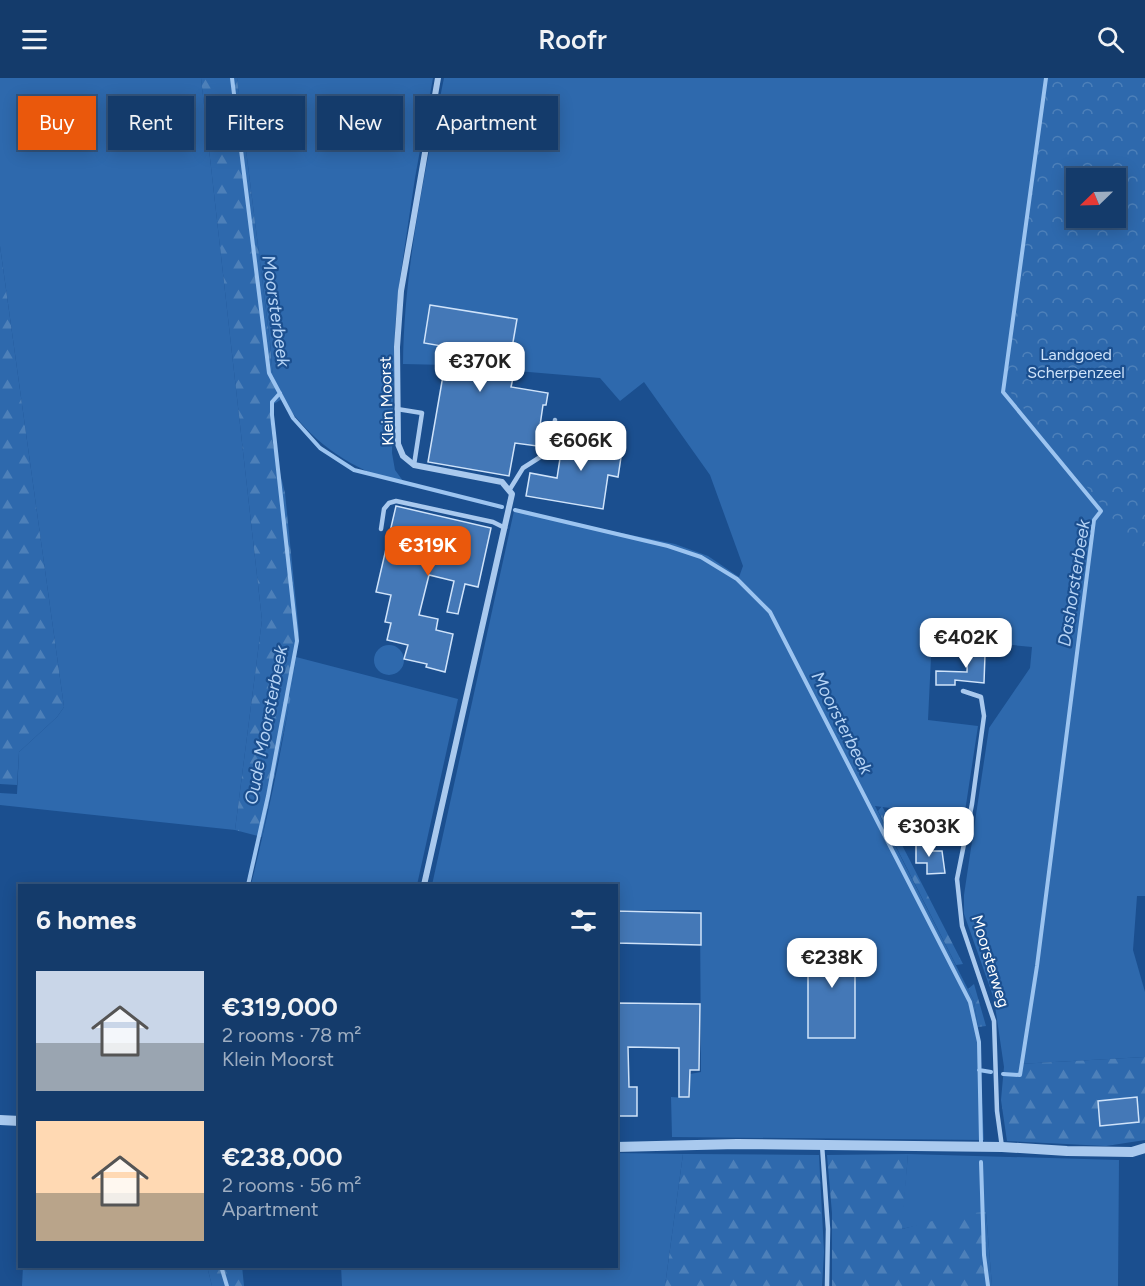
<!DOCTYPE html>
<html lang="en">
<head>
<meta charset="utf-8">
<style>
  body { margin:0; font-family:Figtree,sans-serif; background:#1d4271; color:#f1f3f6; height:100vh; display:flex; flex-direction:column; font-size:22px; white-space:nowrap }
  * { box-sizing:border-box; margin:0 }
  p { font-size:20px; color:#9dadc1 }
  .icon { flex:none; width:33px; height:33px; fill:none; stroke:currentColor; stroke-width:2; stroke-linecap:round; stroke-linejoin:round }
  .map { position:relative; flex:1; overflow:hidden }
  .panel { position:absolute; left:18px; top:806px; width:600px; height:384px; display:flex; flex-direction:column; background:#143b6b; border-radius:0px; box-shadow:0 3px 15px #0003,0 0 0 2px #33557e }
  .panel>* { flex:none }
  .hud { position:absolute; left:18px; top:18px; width:600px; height:54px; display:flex; gap:12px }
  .needle { width:39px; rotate:247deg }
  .controls { position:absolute; left:1066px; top:90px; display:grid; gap:12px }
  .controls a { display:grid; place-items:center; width:60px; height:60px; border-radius:0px; background:#143b6b; box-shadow:0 3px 15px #0003,0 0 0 2px #33557e; font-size:30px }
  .price { position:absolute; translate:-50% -51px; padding:0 14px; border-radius:12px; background:#fff; color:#222; font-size:20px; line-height:39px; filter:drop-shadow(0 2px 3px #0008) }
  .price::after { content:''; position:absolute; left:50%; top:36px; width:18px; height:14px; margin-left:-9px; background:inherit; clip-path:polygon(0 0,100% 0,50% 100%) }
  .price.current { background:#ea580c; color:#fff }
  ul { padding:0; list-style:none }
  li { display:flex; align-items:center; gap:18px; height:150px; padding:0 18px }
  li span { display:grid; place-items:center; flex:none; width:168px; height:120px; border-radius:0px; color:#555 }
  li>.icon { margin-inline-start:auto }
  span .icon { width:72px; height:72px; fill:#fffc; stroke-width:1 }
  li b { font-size:26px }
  h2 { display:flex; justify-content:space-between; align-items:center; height:72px; padding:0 18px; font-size:26px }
  .chip { padding:0 21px; border-radius:0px; background:#143b6b; box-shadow:0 3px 15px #0003,0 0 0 2px #33557e; font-size:21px; line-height:54px }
  .chip.current { background:#ea580c; color:#fff }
  header { display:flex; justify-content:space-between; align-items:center; height:78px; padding:0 18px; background:#143b6b; font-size:27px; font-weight:600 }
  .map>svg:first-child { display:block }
</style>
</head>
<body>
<header><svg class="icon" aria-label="menu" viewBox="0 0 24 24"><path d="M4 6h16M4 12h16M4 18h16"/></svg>Roofr<svg class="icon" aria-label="search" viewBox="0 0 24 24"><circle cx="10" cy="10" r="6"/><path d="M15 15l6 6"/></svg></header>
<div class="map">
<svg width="1145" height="1208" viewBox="0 0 1145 1208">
  <defs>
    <pattern id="forest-firs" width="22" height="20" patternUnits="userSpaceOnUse" patternTransform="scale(1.5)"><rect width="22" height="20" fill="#2e69ad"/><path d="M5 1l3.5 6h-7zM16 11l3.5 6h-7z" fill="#4d80b9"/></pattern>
    <pattern id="park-crowns" width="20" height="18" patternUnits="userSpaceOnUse" patternTransform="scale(1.5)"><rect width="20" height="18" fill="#2e69ad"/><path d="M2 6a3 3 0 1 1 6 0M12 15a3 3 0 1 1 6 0" fill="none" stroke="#4d80b9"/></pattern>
  </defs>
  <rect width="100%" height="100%" fill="#1b4f8f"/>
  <!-- grass -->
  <path fill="#2e69ad" d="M 0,0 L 201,0 L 262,542 L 235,752 L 0,727 L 0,715 L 17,716 L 19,674 L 57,639 L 64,629 L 0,168 Z
    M 237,0 L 433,0 L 415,100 L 399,207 L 395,249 L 392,375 L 395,392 L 406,407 C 361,395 323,373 294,337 C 286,327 279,318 275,306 C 271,293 272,278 270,264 Z
    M 444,0 L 1052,0 L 1024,195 L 1145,467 L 1145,818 L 1137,818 L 1133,872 L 1145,914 L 1145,979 L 1019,986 L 1018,989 L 1004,989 L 994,921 L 964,836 L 964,817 L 989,650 L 1030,590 L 1032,569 L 932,559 L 928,642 L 978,648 L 964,740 L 875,728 L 974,923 L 978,949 L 984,1062 L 672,1059 L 671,1019 L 690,1020 L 690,996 L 701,994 L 700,832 L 617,832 L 616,807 L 432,807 L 514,433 L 675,466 L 708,478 L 739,499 L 743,488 L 710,397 L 644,304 L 620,323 L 600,300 L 448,287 L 403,286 C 404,189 425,94 444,0 Z
    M374 582a15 15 0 1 1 30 0a15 15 0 1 1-30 0Z
    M 296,579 L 458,621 L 417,807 L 251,807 C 269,732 286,656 296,579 Z
    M 617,1075 L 683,1076 L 665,1208 L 342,1208 L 341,1188 L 616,1188 Z
    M 908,1076 L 1119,1082 L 1118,1208 L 992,1208 L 986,1134 L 901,1151 Z
    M 23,1188 L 207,1188 L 212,1208 L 22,1208 Z"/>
  <!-- forest -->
  <path fill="url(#forest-firs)" d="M 201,0 L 237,0 L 270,264 C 272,284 271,303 282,321 L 272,327 L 270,334 L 273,367 L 285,415 L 299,555 L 291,618 L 262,759 L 235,752 L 262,542 Z
    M 0,168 L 64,629 L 57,639 L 19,674 L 17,707 L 0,706 Z
    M 882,728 L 963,886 L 956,887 L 878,733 Z
    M 974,906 L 986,948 L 978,949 L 974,923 L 968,911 Z
    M 1145,979 L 1145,1062 L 1106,1068 L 1007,1063 L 1001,1022 L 1004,989 L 1018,989 L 1018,986 Z
    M 683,1076 L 819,1077 L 824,1174 L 822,1208 L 665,1208 Z
    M 908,1076 L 902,1151 L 959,1136 L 986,1134 L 992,1208 L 832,1208 L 832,1135 L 827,1077 Z
    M 207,1188 L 242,1188 L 244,1208 L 212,1208 Z"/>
  <!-- park -->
  <path fill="url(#park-crowns)" fill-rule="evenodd" d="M 1046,0 L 1145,0 L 1145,478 L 1134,467 L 1003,305 ZM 1077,100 L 1116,100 L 1116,140 L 1077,140 Z"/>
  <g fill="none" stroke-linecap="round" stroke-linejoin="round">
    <!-- stream -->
    <path stroke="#9cc4f0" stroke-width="4" d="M 232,0 L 269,295 L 293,340 L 320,370 L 354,392 L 502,429
      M 515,432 L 668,468 L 701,479 L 737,501 L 770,534 L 970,924 L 979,964 L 981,1064
      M 248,807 L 268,718 L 297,563 L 272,337 L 272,324 L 280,315
      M 979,992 L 991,994
      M 1003,996 L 1020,997 L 1037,888 L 1094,442 L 1101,433 L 1003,314 L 1046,0
      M 981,1084 L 984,1177 L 988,1208
      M 221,1188 L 227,1208"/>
  </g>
  <!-- building -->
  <path fill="#4478b7" stroke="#cfe3fa" stroke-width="1.5" d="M 430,227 L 517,241 L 507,299 L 513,300 L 511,309 L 548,315 L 546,327 L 543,327 L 537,368 L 515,365 L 509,398 L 428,384 L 448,269 L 424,265 Z
    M 590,353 L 624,359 L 618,399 L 608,397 L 603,431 L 526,418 L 530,395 L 557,400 L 563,361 L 588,364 Z
    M 396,428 L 491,450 L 478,509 L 465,506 L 458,536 L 447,534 L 454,503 L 429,497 L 419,537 L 438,541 L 436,552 L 453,556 L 445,594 L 426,589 L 427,586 L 404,581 L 408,567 L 387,562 L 391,545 L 385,544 L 391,517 L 376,514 Z
    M 968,565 L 979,565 L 979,576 L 985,576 L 984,605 L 955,602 L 955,607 L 936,607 L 936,593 L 967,594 Z
    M 916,761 L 928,761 L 928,773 L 942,773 L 945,795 L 927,796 L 927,785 L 916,785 Z
    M 616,833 L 701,835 L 701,867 L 616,865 Z
    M 808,862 L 855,862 L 855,960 L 808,960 Z
    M 616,925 L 700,926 L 699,992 L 690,992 L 689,1019 L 679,1019 L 679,970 L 628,969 L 629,1009 L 637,1009 L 637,1038 L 616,1038 Z
    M 1137,1019 L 1139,1044 L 1100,1048 L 1098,1023 Z"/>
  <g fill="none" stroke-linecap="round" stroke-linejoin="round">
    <!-- service -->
    <path stroke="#a9c9ee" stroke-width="4.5" d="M 397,331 L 422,335 L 414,387
      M 510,411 L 523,390 L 545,376 L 552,366 L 555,342
      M 381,451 L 384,431 L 389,425 L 396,423 L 493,444 L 505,450
      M 963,613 L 981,619 L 984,638 L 972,726 L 957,801 L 962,848 L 994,943 L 997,1033 L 1002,1069
      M 822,1067 L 828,1151 L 827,1208"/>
    <!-- minor -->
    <path stroke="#a9c9ee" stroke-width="6" d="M 424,807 L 512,416 L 502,404 L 414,387 L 403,378 L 398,366 L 397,269 L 401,213 L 438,0"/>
    <!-- tertiary -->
    <path stroke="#a9c9ee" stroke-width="10" d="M 0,1042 L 20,1043
      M 616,1069 L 737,1066 L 1002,1069 L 1067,1073 L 1132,1074 L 1145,1070"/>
  </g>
  <g text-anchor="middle" stroke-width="4.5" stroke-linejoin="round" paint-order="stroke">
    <!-- park labels -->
    <g font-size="16" fill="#cfe3fa" stroke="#1b4f8f">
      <text x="1076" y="282">Landgoed<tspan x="1076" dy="18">Scherpenzeel</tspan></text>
    </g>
    <!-- street labels -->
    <g font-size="16" fill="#fff" stroke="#1b4f8f">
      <text transform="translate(386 323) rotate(-92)" y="6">Klein Moorst</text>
      <text transform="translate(991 883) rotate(73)" y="6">Moorsterweg</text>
    </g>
    <!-- water labels -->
    <g font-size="18" font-style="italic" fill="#b5d3f5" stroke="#1b4f8f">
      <text transform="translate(276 233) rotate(82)" y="6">Moorsterbeek</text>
      <text transform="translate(1074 505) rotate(-81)" y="6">Dashorsterbeek</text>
      <text transform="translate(842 645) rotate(63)" y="6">Moorsterbeek</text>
      <text transform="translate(266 647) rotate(-79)" y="6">Oude Moorsterbeek</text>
    </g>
  </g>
</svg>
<div class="controls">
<a><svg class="needle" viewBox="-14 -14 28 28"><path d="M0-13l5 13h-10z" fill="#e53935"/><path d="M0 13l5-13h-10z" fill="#9dadc1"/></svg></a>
</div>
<b class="price" style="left:480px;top:315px">€370K</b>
<b class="price" style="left:581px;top:394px">€606K</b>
<b class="price current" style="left:428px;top:499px">€319K</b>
<b class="price" style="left:966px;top:591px">€402K</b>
<b class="price" style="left:929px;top:780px">€303K</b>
<b class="price" style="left:832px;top:911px">€238K</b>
<div class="hud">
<a class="chip current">Buy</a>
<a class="chip">Rent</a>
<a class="chip">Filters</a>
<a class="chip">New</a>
<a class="chip">Apartment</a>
</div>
<section class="panel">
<h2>6 homes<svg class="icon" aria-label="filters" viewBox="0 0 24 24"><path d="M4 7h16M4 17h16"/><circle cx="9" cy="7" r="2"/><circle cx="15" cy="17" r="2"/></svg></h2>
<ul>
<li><span style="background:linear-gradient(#c9d6e8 60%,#9aa5b1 0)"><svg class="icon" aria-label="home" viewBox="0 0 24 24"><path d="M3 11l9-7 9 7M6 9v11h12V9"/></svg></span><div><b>€319,000</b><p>2 rooms · 78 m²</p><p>Klein Moorst</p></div></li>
<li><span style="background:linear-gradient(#ffd9b3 60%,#b9a48a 0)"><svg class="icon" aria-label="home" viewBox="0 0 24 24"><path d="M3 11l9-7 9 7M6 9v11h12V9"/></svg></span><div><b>€238,000</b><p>2 rooms · 56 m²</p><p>Apartment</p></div></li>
</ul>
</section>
</div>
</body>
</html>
